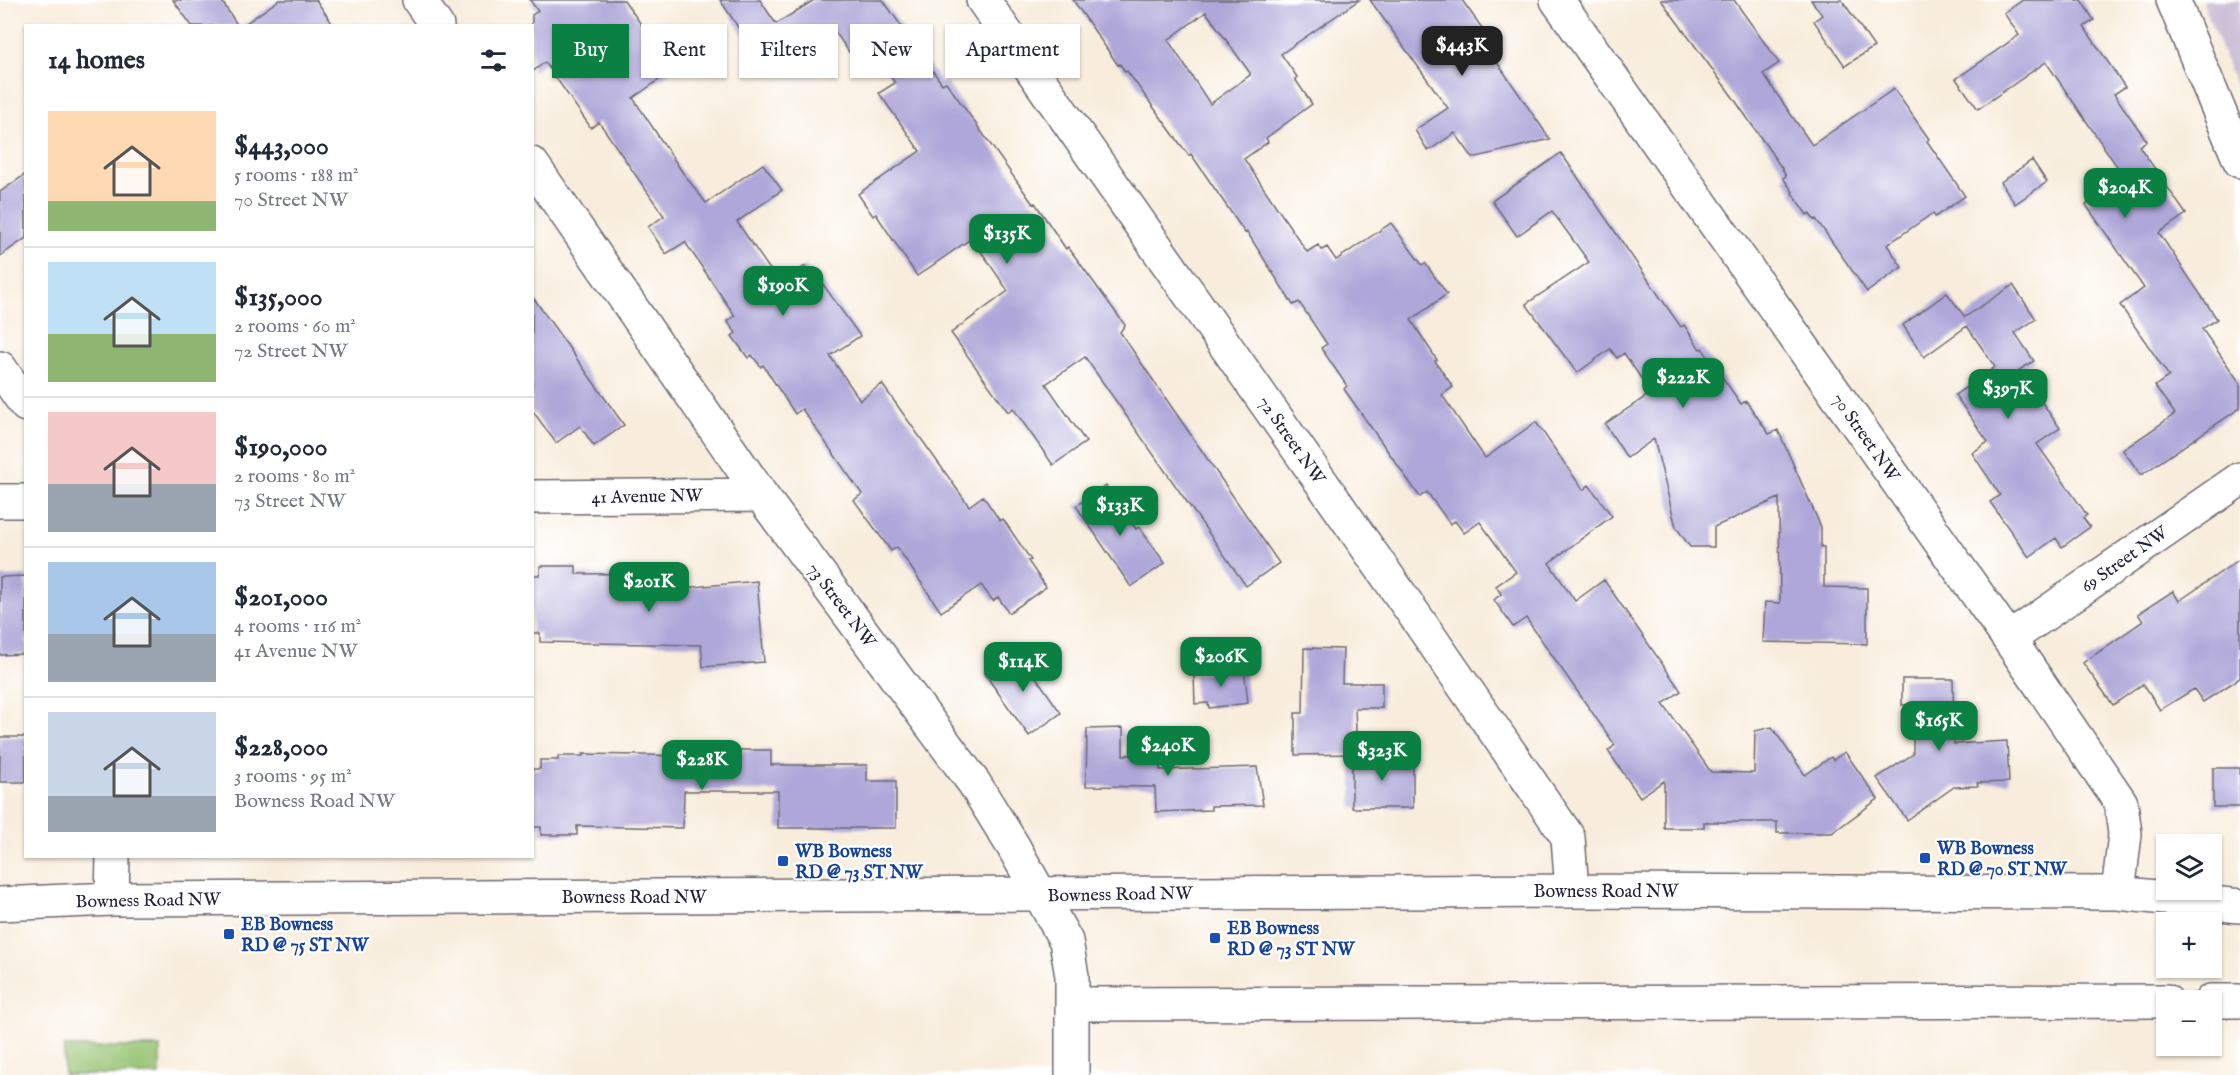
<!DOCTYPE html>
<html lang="en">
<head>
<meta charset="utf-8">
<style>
  body { margin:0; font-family:"IM FELL English",serif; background:#f2f2f3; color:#1f2937; height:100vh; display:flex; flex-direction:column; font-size:22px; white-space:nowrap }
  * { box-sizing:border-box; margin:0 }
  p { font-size:20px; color:#747a83 }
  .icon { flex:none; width:33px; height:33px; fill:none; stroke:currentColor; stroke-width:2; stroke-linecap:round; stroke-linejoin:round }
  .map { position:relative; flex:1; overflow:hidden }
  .sheet { position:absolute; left:24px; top:24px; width:510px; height:834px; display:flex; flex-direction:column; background:#fff; border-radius:0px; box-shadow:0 2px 4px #0004 }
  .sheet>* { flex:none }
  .top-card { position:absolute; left:552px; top:24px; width:570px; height:54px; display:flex; gap:12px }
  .fabs { position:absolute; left:2156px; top:834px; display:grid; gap:12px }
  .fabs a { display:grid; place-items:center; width:66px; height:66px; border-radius:0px; background:#fff; box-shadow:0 2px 4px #0004; font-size:30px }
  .price { position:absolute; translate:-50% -51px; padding:0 14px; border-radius:12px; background:#0b8043; color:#fff; font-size:20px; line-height:39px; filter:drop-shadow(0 2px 3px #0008) }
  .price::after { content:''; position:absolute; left:50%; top:36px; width:18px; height:14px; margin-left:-9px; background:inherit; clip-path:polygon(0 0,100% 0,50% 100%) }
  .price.on { background:#222; color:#fff }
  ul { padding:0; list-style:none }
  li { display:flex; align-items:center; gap:18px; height:150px; padding:0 24px }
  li+li { border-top:2px solid #e0e1e3 }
  li span { display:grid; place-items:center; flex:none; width:168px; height:120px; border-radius:0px; color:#555 }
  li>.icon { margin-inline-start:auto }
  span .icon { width:72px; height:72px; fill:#fffc; stroke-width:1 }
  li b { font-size:26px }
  h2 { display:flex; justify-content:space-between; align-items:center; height:72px; padding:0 24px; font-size:26px }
  .tag { padding:0 21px; border-radius:0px; background:#fff; box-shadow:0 2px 4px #0004; font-size:21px; line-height:54px }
  .tag.on { background:#0b8043; color:#fff }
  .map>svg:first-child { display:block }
</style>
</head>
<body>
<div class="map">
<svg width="2240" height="1075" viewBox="0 0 2240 1075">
  <rect width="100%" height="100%" fill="#fff"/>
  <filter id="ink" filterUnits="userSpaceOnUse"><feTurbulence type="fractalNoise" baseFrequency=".0167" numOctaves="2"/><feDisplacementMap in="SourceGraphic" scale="12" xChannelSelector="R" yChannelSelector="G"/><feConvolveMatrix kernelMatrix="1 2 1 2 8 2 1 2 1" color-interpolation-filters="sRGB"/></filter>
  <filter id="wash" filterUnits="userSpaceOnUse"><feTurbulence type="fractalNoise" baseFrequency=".008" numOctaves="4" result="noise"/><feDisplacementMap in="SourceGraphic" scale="24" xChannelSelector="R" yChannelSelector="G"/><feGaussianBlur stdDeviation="1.35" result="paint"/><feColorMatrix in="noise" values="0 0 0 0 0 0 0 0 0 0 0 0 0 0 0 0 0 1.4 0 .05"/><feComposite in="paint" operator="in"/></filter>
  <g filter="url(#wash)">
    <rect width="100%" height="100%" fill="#f8eddc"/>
    <!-- industrial -->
    <path fill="#cbbfd5" d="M 2202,0 L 2240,0 L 2240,98 Z"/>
    <!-- green -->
    <path fill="#95c372" stroke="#5c7256" stroke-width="1.5" d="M 64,1047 L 160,1047 L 160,1075 L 64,1075 Z"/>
    <g id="blocks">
      <!-- building -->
      <path fill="#afa7d9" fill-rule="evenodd" d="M 173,0 L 221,0 L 238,26 L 192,26 Z
        M 279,0 L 316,0 L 334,26 L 242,26 Z
        M 530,0 L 624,0 L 673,70 L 633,98 L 683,173 L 706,203 L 763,164 L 782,190 L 737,222 L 780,284 L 805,266 L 814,278 L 817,276 L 860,336 L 830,356 L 860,400 L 882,384 L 969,506 L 983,496 L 1000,521 L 1003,519 L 1031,560 L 1028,561 L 1046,587 L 1009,613 L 998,597 L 993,601 L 981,585 L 941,612 L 897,547 L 891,551 L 854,500 L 862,494 L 802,409 L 795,414 L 763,365 L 761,367 L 752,355 L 748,358 L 732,336 L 736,333 L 727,321 L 735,316 L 685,242 L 666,254 L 648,227 L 664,216 L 599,122 L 591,128 L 545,62 L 532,72 L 532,15 L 538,11 Z
        M 720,0 L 760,0 L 776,24 L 814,0 L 883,0 L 942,84 L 946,82 L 1033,204 L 1035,203 L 1066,249 L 1068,247 L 1109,303 L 1125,325 L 1120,332 L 1279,563 L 1246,586 L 1085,357 L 1046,384 L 1086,442 L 1053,465 L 1013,408 L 1008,412 L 951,333 L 1008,291 L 972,238 L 917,276 L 876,214 L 873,216 L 858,194 L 920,151 L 879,93 L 895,83 L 865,41 L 849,52 L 836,33 L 830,38 L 824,30 L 766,69 Z
        M 1073,0 L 1359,0 L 1281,54 L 1297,77 L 1295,79 L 1312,104 L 1266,138 L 1268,142 L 1244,159 L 1307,252 L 1318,245 L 1322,250 L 1327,247 L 1336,260 L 1391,223 L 1422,265 L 1425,263 L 1447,294 L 1411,320 L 1437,360 L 1435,361 L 1453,387 L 1442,395 L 1485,458 L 1536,422 L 1583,490 L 1589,485 L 1612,516 L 1549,563 L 1575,601 L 1604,580 L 1681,691 L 1663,704 L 1711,772 L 1754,773 L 1755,731 L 1772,727 L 1805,775 L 1831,757 L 1833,760 L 1845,752 L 1878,799 L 1832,833 L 1777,833 L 1777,822 L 1704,822 L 1704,828 L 1664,828 L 1664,781 L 1640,797 L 1608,751 L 1615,745 L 1526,618 L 1513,627 L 1494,600 L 1501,594 L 1496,586 L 1516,572 L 1480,522 L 1464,533 L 1455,521 L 1450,524 L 1427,492 L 1420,497 L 1344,389 L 1347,386 L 1321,348 L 1327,344 L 1299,302 L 1293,305 L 1247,232 L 1245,233 L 1191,154 L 1189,156 L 1127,71 L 1125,72 L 1120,64 L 1118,65 ZM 1206,12 L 1250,73 L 1250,75 L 1210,104 L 1168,40 Z
        M 1370,0 L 1462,0 L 1500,53 L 1494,58 L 1550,139 L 1473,158 L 1455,133 L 1428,151 L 1415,130 L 1448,108 Z
        M 1661,0 L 1734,0 L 1779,63 L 1763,74 L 1812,145 L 1894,89 L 1929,139 L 1927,141 L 1965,196 L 1935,217 L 1933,213 L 1887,245 L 1902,267 L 1867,292 L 1816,219 L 1814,220 L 1809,213 L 1807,215 L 1792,193 L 1793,192 L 1783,178 L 1786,176 L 1781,167 L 1732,96 Z
        M 1811,0 L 1842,0 L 1874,47 L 1845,66 L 1814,21 L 1822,15 Z
        M 2023,0 L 2081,0 L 2094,20 L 2084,27 L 2125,87 L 2114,94 L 2147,141 L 2139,146 L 2186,214 L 2159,233 L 2217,319 L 2202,329 L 2240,383 L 2240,408 L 2141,475 L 2123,450 L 2175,414 L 2155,386 L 2169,376 L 2120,305 L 2144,288 L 2086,205 L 2125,178 L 2046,62 L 1978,109 L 1956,79 L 2019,35 L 2004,13 Z
        M 1561,153 L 1660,297 L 1681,327 L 1684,325 L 1700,349 L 1702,348 L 1741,404 L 1746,401 L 1769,434 L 1778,430 L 1821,527 L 1821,547 L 1824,547 L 1824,587 L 1867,588 L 1867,644 L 1763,642 L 1765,602 L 1780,603 L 1779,498 L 1714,527 L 1714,547 L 1690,547 L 1676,527 L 1654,439 L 1627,458 L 1605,424 L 1651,393 L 1624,353 L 1617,358 L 1610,349 L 1577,373 L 1526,304 L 1589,262 L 1552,211 L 1517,236 L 1492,201 Z
        M 2032,160 L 2047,182 L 2015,204 L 2001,182 Z
        M 26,174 L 26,238 L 0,256 L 0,192 Z
        M 2013,285 L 2036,319 L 2015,333 L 2034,361 L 2019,370 L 2060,428 L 2037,444 L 2087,515 L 2083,518 L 2090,527 L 2062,547 L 2056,538 L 2029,557 L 1990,502 L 2000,495 L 1972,453 L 1988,442 L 1955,395 L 1995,367 L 1967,326 L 1924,357 L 1903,325 L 1947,293 L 1965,317 Z
        M 532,296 L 624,425 L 594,446 L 580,426 L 556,443 L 532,410 Z
        M 1106,486 L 1136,529 L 1139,527 L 1165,563 L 1131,587 L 1076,506 Z
        M 2240,559 L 2240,678 L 2203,702 L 2194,689 L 2160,710 L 2143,684 L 2113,705 L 2083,663 L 2143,621 L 2138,614 L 2173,591 L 2179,601 Z
        M 540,566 L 576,566 L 576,574 L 683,573 L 683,588 L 757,581 L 764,662 L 703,667 L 701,645 L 540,642 L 540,633 L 532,633 L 532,575 L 540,575 Z
        M 26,576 L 26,654 L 0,655 L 0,577 Z
        M 1304,648 L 1343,649 L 1342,683 L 1382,683 L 1382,708 L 1355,708 L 1357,754 L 1295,755 L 1295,713 L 1303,713 Z
        M 1017,650 L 1061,713 L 1029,736 L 984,673 Z
        M 1244,668 L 1248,703 L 1209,708 L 1208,703 L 1195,704 L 1194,675 Z
        M 1902,679 L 1953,679 L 1954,744 L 2007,741 L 2009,782 L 1977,783 L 1978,786 L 1954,787 L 1907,820 L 1877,778 L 1913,754 L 1913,705 L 1902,705 Z
        M 1123,728 L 1123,755 L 1160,755 L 1160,770 L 1257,767 L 1263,805 L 1211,806 L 1211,810 L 1156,812 L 1155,787 L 1086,786 L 1087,729 Z
        M 0,737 L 26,737 L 26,782 L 0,782 Z
        M 710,750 L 771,750 L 771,765 L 867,765 L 867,781 L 896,781 L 896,828 L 778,828 L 778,791 L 684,791 L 683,828 L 577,826 L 577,835 L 541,835 L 541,827 L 532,827 L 532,769 L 540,769 L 540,760 L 558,760 L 558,756 L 583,756 L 583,754 L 694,756 L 710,755 Z
        M 1352,756 L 1413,756 L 1413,808 L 1352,808 Z
        M 2213,768 L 2240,768 L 2240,807 L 2213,807 Z"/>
    </g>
  </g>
  <g filter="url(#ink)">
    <use href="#blocks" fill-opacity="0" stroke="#6d6973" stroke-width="1.5"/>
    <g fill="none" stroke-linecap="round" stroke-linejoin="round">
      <!-- minor casing -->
      <g stroke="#6d6973" stroke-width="36">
        <path id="minor" d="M 419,0 L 437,26
          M 983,0 L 1416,617 L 1568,837 L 1572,891
          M 1557,0 L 2009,639 L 2121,803 L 2125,834 L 2118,893
          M 2173,0 L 2240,161
          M 532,164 L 761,495 L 974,783 L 1013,846 L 1066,941 L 1072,976 L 1072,1075
          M 0,368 L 26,405
          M 532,497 L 761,495
          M 0,501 L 26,501
          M 2009,639 L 2240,479
          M 112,899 L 113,856
          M 0,904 L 112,899 L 1572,891 L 2118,893 L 2240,906
          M 2211,1001 L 2240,1001
          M 1073,1004 L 2166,1001"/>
      </g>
      <!-- minor -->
      <use href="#minor" stroke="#fff" stroke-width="33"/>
    </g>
  </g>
  <!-- markers -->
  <g fill="#1a4fb4" stroke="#fff" stroke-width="2">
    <rect x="1919" y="852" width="12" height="12" rx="3"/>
    <rect x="777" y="855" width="12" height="12" rx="3"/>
    <rect x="223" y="928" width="12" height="12" rx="3"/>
    <rect x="1209" y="932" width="12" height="12" rx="3"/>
  </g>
  <g text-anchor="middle" stroke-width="4.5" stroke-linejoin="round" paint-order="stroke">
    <!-- street labels -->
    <g font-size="18" fill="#22223b" stroke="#fff">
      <text transform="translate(1866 437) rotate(55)" y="6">70 Street NW</text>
      <text transform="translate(1292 440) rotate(55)" y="6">72 Street NW</text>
      <text transform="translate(647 496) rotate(-1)" y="6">41 Avenue NW</text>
      <text transform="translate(2124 559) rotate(-35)" y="6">69 Street NW</text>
      <text transform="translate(842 605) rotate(53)" y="6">73 Street NW</text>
      <text x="1606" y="897">Bowness Road NW</text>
      <text transform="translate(1120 894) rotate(-1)" y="6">Bowness Road NW</text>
      <text x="634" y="903">Bowness Road NW</text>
      <text transform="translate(148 900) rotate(-1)" y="6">Bowness Road NW</text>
    </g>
    <!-- transit labels -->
    <g font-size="18" font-weight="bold" fill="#164399" stroke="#fff" text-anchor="start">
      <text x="1937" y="854">WB Bowness<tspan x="1937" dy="21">RD @ 70 ST NW</tspan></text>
      <text x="795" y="857">WB Bowness<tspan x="795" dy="21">RD @ 73 ST NW</tspan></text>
      <text x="241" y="930">EB Bowness<tspan x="241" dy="21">RD @ 75 ST NW</tspan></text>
      <text x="1227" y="934">EB Bowness<tspan x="1227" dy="21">RD @ 73 ST NW</tspan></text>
    </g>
  </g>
</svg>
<div class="fabs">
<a><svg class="icon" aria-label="layers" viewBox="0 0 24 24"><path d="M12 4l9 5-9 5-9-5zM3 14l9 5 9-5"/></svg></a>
<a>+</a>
<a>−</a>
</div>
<b class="price on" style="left:1462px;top:77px">$443K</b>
<b class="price" style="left:2125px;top:219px">$204K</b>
<b class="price" style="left:1007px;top:265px">$135K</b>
<b class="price" style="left:783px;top:317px">$190K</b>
<b class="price" style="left:1683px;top:409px">$222K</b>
<b class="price" style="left:2008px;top:420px">$397K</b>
<b class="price" style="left:1120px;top:537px">$133K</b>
<b class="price" style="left:649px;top:613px">$201K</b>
<b class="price" style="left:1221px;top:688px">$206K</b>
<b class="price" style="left:1023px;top:693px">$114K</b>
<b class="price" style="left:1939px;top:752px">$165K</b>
<b class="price" style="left:1168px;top:777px">$240K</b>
<b class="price" style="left:1382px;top:782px">$323K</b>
<b class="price" style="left:702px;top:791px">$228K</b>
<div class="top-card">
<a class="tag on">Buy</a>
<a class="tag">Rent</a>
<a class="tag">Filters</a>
<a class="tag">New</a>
<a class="tag">Apartment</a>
</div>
<section class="sheet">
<h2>14 homes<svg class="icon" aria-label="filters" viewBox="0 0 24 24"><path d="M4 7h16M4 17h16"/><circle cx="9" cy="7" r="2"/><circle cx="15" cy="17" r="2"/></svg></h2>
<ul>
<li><span style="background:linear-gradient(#ffd9b3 75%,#8fb573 0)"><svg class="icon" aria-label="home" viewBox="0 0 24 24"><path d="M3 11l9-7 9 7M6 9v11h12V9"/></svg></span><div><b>$443,000</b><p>5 rooms · 188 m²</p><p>70 Street NW</p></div></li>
<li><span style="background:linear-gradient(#bfe0f5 60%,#8fb573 0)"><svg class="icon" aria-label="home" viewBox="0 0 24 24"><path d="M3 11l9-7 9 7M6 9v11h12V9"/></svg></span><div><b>$135,000</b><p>2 rooms · 60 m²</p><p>72 Street NW</p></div></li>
<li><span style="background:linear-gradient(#f6c9c9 60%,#9aa5b1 0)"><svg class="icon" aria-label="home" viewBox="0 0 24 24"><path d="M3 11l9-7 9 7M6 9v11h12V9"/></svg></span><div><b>$190,000</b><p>2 rooms · 80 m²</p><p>73 Street NW</p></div></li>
<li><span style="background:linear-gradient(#a9c7e8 60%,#9aa5b1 0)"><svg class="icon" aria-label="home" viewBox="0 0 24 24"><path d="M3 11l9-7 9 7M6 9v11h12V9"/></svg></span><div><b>$201,000</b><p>4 rooms · 116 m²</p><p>41 Avenue NW</p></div></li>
<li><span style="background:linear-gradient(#c9d6e8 70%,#9aa5b1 0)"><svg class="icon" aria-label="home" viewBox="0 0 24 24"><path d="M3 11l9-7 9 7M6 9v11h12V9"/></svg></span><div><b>$228,000</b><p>3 rooms · 95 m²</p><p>Bowness Road NW</p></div></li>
</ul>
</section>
</div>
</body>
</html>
